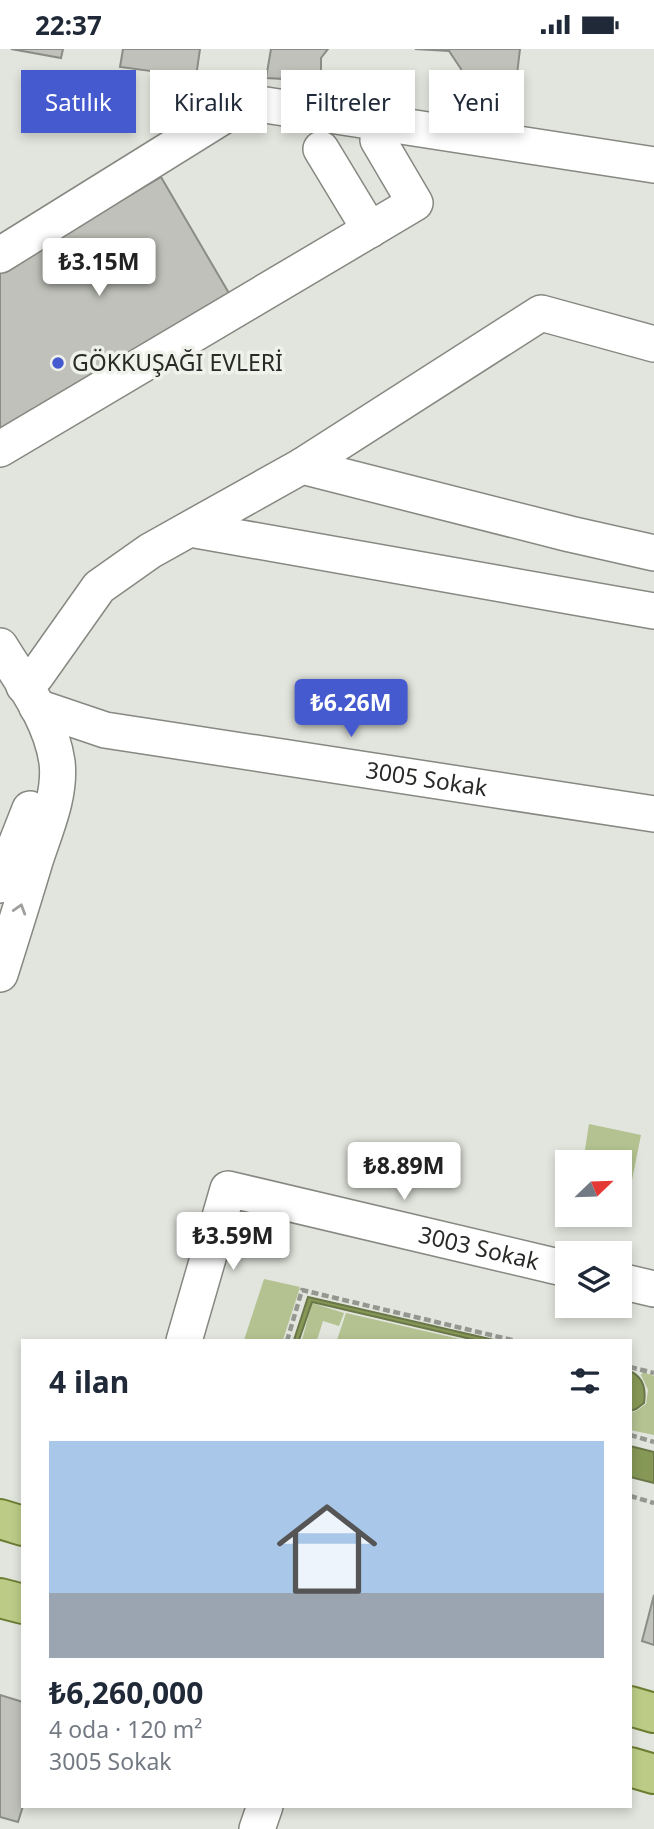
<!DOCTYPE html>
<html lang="tr">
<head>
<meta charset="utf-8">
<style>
  body { margin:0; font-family:"Noto Sans",sans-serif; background:#f6f6f7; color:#1f2937; height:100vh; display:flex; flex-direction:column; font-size:26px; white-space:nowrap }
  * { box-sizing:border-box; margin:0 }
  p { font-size:23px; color:#747a83 }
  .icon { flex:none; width:38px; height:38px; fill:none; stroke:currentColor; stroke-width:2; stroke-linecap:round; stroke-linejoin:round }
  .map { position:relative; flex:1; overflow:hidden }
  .details { position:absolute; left:21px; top:1290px; width:611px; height:469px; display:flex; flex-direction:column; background:#fff; border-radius:0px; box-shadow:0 4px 10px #0003 }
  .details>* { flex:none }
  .guide { position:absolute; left:21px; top:21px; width:612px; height:63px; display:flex; gap:14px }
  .needle { width:46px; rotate:67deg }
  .fabs { position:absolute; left:555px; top:1101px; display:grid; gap:14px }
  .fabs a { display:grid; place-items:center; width:77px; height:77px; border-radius:0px; background:#fff; box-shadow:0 4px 10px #0003; font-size:35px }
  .price { position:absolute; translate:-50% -60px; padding:0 16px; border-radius:7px; background:#fff; color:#222; font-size:23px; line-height:46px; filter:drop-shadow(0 2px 4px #0008) }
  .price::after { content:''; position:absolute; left:50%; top:42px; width:21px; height:16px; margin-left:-10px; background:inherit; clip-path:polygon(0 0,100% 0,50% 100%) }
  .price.on { background:#465acf; color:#fff }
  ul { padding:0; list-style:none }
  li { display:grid; align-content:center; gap:14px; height:371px; padding:0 28px }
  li+li { border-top:2px solid #e0e1e3 }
  li span { display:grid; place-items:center; height:217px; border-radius:0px; color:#555 }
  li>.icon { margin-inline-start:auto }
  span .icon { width:126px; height:126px; fill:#fffc; stroke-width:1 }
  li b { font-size:30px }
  h2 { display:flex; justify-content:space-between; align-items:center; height:84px; padding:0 28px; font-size:30px }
  .pill { padding:0 24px; border-radius:0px; background:#fff; box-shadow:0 4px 10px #0003; font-size:24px; line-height:63px }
  .pill.on { background:#465acf; color:#fff }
  .status { display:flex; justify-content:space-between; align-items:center; height:49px; padding:0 35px; background:#fff; direction:ltr }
  .status svg { height:19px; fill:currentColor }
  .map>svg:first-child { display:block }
</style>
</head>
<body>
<div class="status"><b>22:37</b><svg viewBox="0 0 49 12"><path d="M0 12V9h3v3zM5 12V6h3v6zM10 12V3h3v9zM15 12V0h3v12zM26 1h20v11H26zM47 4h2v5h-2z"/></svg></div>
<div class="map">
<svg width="654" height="1780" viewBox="0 0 654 1780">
  <rect width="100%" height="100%" fill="#e2e5dd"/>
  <!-- green -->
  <path fill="#b3c290" d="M 589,1075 L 641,1086 L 631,1136 L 620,1134 L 620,1113 L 583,1113 Z
    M 264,1230 L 300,1238 L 283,1291 L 244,1291 Z
    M 312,1254 L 344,1264 L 339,1277 L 323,1272 L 317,1291 L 302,1291 Z
    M 346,1264 L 464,1291 L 337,1291 Z
    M 643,1323 L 654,1327 L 654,1386 L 630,1381 L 630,1364 L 636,1362 L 646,1355 L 648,1341 L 641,1326 Z"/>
  <!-- water -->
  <path fill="#869856" stroke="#6a7748" stroke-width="2" d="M 308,1248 L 494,1291 L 475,1291 L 312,1253 L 299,1291 L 294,1291 Z
    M 630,1322 C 644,1329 646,1340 644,1354 L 636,1360 L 630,1362 Z
    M 630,1397 L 654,1403 L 654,1434 L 630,1428 Z"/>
  <!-- building -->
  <path fill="#bfc1ba" stroke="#8a8c86" stroke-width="2" d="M 11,0 L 63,0 L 61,9 Z
    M 123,0 L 200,0 L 196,28 L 120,18 Z
    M 271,0 L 328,0 L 321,9 L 321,32 L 266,29 Z
    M 415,0 L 520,0 L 513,59 L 460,55 L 461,20 L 449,2 Z
    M 161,128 L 230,246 L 0,382 L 0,223 Z
    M 654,1546 L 654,1596 L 642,1592 Z
    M 0,1646 L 23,1653 L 23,1757 L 18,1773 L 0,1768 Z"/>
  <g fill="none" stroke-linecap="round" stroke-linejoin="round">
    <!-- minor casing -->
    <g stroke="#868881" stroke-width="38">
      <g id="minor">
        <path d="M 321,100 L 370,181"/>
        <path d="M 0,206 L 246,53 L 654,116"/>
        <path d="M 0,400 L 415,154 L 378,91"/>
        <path d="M 302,417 L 541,264 L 654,295"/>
        <path d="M 190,480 L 654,562"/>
        <path d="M 0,597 C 22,633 51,670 57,713 C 61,746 45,781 35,812 C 24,849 12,887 0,925"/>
        <path d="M 24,637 L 36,627 L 99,538 L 150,502 L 302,417 L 570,485 L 654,504"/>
        <path id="s1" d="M 37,658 L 105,681 L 654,765"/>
        <path d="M 0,836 L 30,760"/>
        <path d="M 620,1232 L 654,1240"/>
        <path id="s2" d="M 184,1292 L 228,1140 L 567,1220"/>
        <path d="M 257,1780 L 265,1757"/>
      </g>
    </g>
    <!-- major casing -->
    <g stroke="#6c7d31" stroke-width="42">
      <path id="major" d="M 0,1470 L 23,1477
        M 0,1549 L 23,1555
        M 630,1657 L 654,1664
        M 630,1718 L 654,1725"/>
    </g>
    <!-- path -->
    <path stroke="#949690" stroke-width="4.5" stroke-dasharray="7 3.5" stroke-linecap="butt" d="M 287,1292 L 302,1241 L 516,1292
      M 630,1318 L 654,1324
      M 630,1386 L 654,1393
      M 630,1447 L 654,1454"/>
    <!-- minor -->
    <use href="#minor" stroke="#fff" stroke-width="35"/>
    <!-- major -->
    <use href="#major" stroke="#bccc87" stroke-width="38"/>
  </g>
  <!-- one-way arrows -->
  <defs><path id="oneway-chevron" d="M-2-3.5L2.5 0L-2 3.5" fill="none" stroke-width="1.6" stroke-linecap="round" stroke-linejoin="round" transform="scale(1.75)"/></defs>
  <use stroke="#9f9f9e" href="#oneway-chevron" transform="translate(20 860) rotate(-73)"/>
  <!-- markers -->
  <circle fill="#465acf" stroke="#eff2ea" stroke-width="2.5" cx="58" cy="314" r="7"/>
  <g text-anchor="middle" stroke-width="7" stroke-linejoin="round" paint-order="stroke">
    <!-- poi labels -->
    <g font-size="23" fill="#292927" stroke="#eff2ea" text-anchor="start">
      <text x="72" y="322">GÖKKUŞAĞI EVLERİ</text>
    </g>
    <!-- street labels -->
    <g font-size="23" fill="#292927" stroke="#eff2ea">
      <text dy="8" stroke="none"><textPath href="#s1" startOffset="397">3005 Sokak</textPath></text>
      <text dy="8" stroke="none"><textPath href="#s2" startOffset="416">3003 Sokak</textPath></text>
    </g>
  </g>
</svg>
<div class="fabs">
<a><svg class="needle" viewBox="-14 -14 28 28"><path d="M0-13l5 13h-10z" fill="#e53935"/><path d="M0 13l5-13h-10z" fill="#747a83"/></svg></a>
<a><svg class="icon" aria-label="layers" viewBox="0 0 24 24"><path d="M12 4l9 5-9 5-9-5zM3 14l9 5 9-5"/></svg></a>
</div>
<b class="price" style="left:99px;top:249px">₺3.15M</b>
<b class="price on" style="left:351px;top:690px">₺6.26M</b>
<b class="price" style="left:404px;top:1153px">₺8.89M</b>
<b class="price" style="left:233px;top:1223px">₺3.59M</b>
<div class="guide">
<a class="pill on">Satılık</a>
<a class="pill">Kiralık</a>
<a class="pill">Filtreler</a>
<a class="pill">Yeni</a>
</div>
<section class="details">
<h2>4 ilan<svg class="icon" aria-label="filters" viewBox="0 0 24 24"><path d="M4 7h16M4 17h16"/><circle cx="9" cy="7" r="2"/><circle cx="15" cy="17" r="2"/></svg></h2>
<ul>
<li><span style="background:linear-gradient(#a9c7e8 70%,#9aa5b1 0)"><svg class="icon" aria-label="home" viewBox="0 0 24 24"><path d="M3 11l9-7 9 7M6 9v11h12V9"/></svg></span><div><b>₺6,260,000</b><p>4 oda · 120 m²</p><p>3005 Sokak</p></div></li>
</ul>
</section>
</div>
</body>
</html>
